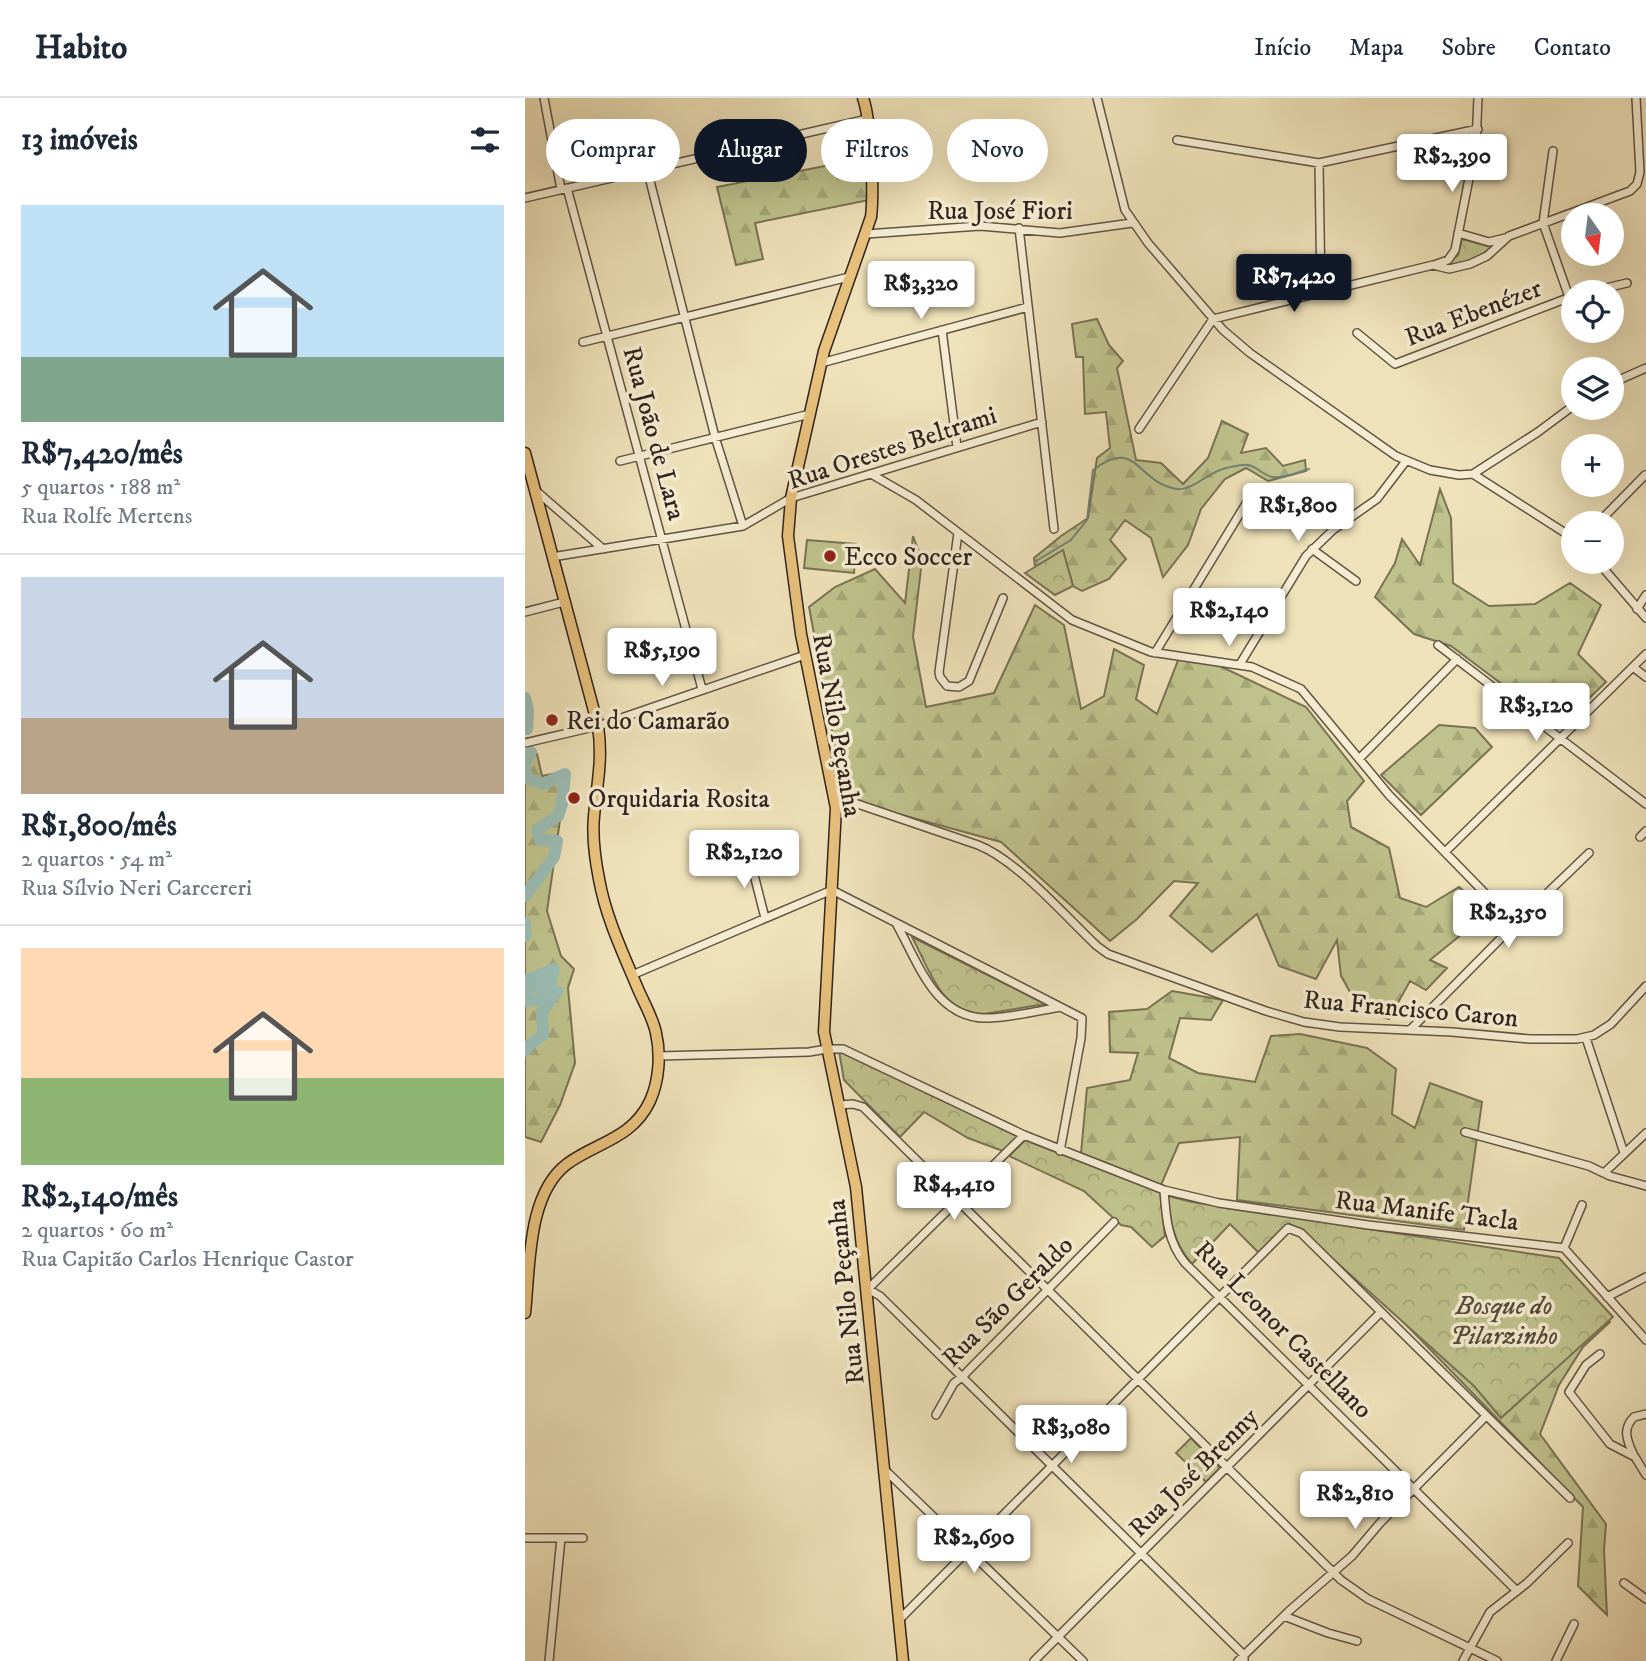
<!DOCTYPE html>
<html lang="pt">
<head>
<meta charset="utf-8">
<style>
  body { margin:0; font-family:"IM FELL DW Pica",serif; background:#f2f2f3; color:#1f2937; height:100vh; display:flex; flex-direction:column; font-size:26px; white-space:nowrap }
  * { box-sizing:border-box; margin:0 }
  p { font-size:23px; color:#747a83 }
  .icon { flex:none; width:38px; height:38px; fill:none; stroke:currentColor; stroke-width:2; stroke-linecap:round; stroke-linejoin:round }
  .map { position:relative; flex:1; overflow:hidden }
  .sheet { display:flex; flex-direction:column; background:#fff; width:525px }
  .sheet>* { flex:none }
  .top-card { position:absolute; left:21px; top:21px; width:665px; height:63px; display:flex; gap:14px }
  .needle { width:46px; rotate:166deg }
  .tools { position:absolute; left:1036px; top:105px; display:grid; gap:14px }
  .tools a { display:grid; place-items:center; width:63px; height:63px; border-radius:50%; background:#fff; box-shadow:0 7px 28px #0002; font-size:35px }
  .price { position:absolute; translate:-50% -60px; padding:0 16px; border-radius:7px; background:#fff; color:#222; font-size:23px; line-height:46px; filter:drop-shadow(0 2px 4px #0008) }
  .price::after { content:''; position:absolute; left:50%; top:42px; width:21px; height:16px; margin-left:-10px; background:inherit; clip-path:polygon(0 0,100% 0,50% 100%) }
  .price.current { background:#111827; color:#fff }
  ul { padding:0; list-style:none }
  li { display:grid; align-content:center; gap:14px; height:371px; padding:0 21px }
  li+li { border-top:2px solid #e0e1e3 }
  li span { display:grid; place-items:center; height:217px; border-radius:0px; color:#555 }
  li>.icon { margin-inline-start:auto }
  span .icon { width:126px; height:126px; fill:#fffc; stroke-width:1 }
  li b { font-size:30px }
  h2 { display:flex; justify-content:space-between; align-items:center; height:84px; padding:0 21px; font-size:30px }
  .chip { padding:0 24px; border-radius:32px; background:#fff; box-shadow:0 7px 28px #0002; font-size:24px; line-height:63px }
  .chip.current { background:#111827; color:#fff }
  header { display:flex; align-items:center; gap:42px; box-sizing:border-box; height:98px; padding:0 35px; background:#fff; border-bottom:2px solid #e0e1e3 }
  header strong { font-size:33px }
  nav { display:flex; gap:38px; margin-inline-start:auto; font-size:24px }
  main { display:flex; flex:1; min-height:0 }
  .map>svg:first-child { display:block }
</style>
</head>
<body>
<header>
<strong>Habito</strong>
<nav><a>Início</a><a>Mapa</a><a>Sobre</a><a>Contato</a></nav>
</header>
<main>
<section class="sheet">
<h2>13 imóveis<svg class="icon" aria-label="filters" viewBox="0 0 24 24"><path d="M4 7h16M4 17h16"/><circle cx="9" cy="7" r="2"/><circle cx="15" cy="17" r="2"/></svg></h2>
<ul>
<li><span style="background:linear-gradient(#bfe0f5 70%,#7fa58c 0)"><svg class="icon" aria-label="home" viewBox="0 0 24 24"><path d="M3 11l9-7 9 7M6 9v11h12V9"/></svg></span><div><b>R$7,420/mês</b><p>5 quartos · 188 m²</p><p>Rua Rolfe Mertens</p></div></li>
<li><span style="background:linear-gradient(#c9d6e8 65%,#b9a48a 0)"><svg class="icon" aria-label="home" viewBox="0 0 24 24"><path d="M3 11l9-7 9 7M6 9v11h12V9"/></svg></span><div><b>R$1,800/mês</b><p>2 quartos · 54 m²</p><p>Rua Sílvio Neri Carcereri</p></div></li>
<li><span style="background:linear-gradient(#ffd9b3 60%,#8fb573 0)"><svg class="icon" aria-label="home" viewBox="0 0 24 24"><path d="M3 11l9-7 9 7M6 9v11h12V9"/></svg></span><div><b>R$2,140/mês</b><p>2 quartos · 60 m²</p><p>Rua Capitão Carlos Henrique Castor</p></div></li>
</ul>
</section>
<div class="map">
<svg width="1121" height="1563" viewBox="0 0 1121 1563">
  <defs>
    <pattern id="forest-firs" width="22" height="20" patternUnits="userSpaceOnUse" patternTransform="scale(1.75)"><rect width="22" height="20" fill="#bfc28c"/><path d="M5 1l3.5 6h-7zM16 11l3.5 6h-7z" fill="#a4a778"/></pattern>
    <pattern id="park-crowns" width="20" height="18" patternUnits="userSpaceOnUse" patternTransform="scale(1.75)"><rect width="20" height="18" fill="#bfc28c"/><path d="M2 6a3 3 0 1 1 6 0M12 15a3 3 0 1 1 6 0" fill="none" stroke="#a4a778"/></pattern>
  </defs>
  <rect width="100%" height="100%" fill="#efe2ba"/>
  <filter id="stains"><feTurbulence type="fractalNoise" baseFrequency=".00286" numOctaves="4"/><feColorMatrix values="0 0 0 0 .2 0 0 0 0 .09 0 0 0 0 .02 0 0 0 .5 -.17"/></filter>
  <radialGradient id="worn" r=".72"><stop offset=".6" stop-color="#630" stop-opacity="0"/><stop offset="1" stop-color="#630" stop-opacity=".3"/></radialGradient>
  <!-- grass -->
  <path fill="#bfc28c" stroke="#787354" stroke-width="2" d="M 282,442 L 331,446 L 329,475 L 279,470 Z"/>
  <!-- forest -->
  <path fill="url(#forest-firs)" stroke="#787354" stroke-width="2" d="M 341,60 L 344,102 L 230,125 L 238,161 L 211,167 L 192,89 Z
    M 572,221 L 584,247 L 598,263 L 592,270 L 611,362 L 636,365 L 658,386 L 683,360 L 697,323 L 723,336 L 716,355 L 741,350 L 758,368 L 780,362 L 781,373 L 743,383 L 721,370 L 700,381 L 676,411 L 663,447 L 638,479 L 626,440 L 600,422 L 585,442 L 601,461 L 584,481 L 557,493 L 548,488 L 538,453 L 510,469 L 509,460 L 536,438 L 563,420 L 572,360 L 585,350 L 581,314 L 560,316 L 558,259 L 551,259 L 547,226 Z
    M 915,391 L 926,420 L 928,485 L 964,508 L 1010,506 L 1045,485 L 1076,507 L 1053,556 L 1081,584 L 1034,629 L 926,548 L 889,536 L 850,499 L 870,465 L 877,441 L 895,467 Z
    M 388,438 L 397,462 L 388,539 L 401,609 L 469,595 L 510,507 L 539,527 L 556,611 L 579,598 L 589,551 L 619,567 L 611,601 L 632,616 L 654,560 L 695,568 L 781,609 L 839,683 L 822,703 L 826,729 L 864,750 L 875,800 L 901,809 L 934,789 L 964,814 L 905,862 L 922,870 L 901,892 L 885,883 L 864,921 L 835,912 L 816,878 L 812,842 L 791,881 L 754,868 L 732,816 L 687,854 L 645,818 L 673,785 L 649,783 L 612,821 L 585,843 L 476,744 L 329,704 L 310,648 L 284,509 L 310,489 L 350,471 L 380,505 Z
    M 914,627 L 950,630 L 967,649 L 896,717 L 856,677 Z
    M 12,656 L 17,678 L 42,673 L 22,813 L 36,858 L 49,871 L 43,890 L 50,965 L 35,1007 L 16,1044 L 0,1039 L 0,659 Z
    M 647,893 L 698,902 L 686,922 L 655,920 L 644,960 L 673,975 L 730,984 L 746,938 L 775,936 L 842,950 L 871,971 L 867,1016 L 890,1030 L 905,985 L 957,1004 L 939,1132 L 712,1102 L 715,1039 L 654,1045 L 636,1087 L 556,1055 L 562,990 L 605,982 L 613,955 L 585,954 L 584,914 L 622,911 Z
    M 799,1142 L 1071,1209 L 1085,1224 L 1058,1249 L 1034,1287 L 1015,1336 L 1081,1426 L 1079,1452 L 1082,1517 L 1053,1488 L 1058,1409 Z"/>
  <!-- park -->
  <path fill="url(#park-crowns)" stroke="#787354" stroke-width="2" d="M 937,141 L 963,148 L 972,147 L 948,162 L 925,168 L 921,167 L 933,157 Z
    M 538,452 L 548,488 L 530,497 L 500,475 Z
    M 387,839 L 520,906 L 459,916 C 415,915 405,872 387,839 Z
    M 314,953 L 493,1038 L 478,1053 L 443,1040 L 399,1014 L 375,1039 L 319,982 Z
    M 500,1042 L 635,1094 L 640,1138 L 627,1149 L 606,1129 L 596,1127 L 559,1093 L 484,1058 Z
    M 643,1098 L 667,1104 L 1034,1160 L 1088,1219 L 976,1320 L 949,1288 L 778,1134 L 764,1126 L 734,1155 L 705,1126 L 667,1166 C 649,1145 645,1125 643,1098 Z
    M 666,1340 L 695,1370 L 681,1384 L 651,1355 Z"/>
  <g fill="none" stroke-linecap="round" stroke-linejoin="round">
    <!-- stream -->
    <path stroke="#708078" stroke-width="2" d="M 511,463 L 546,442 L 562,422 L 568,372 C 613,338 611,385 652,391 C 667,393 685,373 701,370 C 707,369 717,366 723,367 C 731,368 738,377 747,379 C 759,381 773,374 784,371"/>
    <!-- river -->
    <path stroke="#9abdb5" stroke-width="12" d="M 0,600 L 3,612 L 2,631
      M 0,665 L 6,654
      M 0,671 L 2,680 L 18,686 L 40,676 L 37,706 L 33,718 L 12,732 L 15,742 L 32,743 L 29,759 L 0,798
      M 0,825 L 0,838
      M 0,883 L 29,871 L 26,883 L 0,892
      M 0,903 L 11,902 L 32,893 L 17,914 L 18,937 L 3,948 L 0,953"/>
    <!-- minor casing -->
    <g stroke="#605444" stroke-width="10">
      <path id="minor" d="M 19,0 L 36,91
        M 572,0 L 600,112 L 623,145 L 698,232 L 725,255 L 871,358 L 905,372 L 934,377 L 948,376 L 1048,440
        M 652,42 L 794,65 L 953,31
        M 1028,53 L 1018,125 L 1044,199
        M 794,65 L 796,195
        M 122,71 L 190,339 L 218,428
        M 42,90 L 177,591
        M 0,100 L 342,21
        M 494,130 L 529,431
        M 933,135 L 964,144 L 980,140
        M 341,136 L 455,128 L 535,135 L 607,125
        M 909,167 L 923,162 L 930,152 L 951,45 L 953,0
        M 1064,194 L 1102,185
        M 417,232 L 432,349
        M 832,235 L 870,266 L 1048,198
        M 58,244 L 324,179
        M 296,265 L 503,209
        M 1087,285 L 1121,270
        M 614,331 L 688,221 L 908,167 L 924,171 L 945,166 L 962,158 L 984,138 L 1105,93 L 1112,86 L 1115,74 L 1111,0
        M 95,363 L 285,316
        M 346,376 L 391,402 L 547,522 L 626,554 L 727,569 L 776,591 L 864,697 L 990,826
        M 948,376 L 1013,334 L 1048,308
        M 10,392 L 78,451
        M 1073,425 L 1120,377
        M 433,435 L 414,574 L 415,579 L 422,588 L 434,589 L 444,583 L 478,500
        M 787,451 L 831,483
        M 27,459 L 218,428 L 266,400 L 517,324
        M 1073,464 L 1121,520
        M 1112,511 L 1121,497
        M 0,514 L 39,504
        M 913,547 L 1121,706
        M 630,555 L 725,399
        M 715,566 L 781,458 L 808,432 L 852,401 L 881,363
        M 1108,569 L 1121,579
        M 0,645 L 73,628 L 280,557
        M 834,661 L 932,561
        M 309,698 L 453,747 C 493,763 539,817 572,848 L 583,856 L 741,913 L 779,924 L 815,929 L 927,934 L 1005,941 L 1052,941 L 1069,937 L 1086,926 L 1121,888
        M 1115,739 L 1121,733
        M 920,754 L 1121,556
        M 224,757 L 240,820
        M 372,827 C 394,866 411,923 465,920 C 488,919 512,913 535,909
        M 107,877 L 307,792 L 557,920 L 556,940 L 535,1053
        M 885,932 L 990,826 L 1064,755
        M 1061,940 L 1099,1055
        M 133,958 L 284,954 L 302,951 L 318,951 L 499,1037 L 639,1092 C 641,1118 642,1143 660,1165 L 992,1493
        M 315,1007 L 328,1006 L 338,1009 L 816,1482 L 843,1501 L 972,1563
        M 940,1034 L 1064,1068 L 1085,1078 L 1121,1088
        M 499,1037 L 343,1191 L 355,1198 L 719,1557 L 719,1563
        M 1079,1075 L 1121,1035
        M 639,1092 L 694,1105 L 843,1127 L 1039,1150 L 1121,1242
        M 1039,1150 L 1057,1107
        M 1082,1199 L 1121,1179
        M 1075,1256 L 1061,1267 L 1044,1294 L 1085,1346 L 1110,1359 L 1121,1377
        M 411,1317 L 429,1285 L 437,1279 L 589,1124
        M 1109,1358 C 1103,1344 1096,1332 1109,1319 L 1121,1316
        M 359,1371 L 558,1563
        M 0,1440 L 58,1440
        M 1099,1485 L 1121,1501
        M 759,1518 L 803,1535 L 832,1543
        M 374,1522 L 763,1130 L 776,1135 L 1045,1400
        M 24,1563 L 36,1440
        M 509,1563 L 856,1214
        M 713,1563 L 764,1513 L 827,1458 L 855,1425 L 961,1318
        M 938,1563 L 965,1514 L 1002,1485 L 1043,1445
        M 1031,1563 L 1049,1526"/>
    </g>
    <!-- major casing -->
    <g stroke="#30241c" stroke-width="13">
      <path id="major" d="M 338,0 C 346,22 349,94 346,119 L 299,253 L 266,400 L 263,438 L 276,536 L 311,710 L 299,934 L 331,1089 L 378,1563
        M 0,355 L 73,628 C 78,662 72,685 69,718 C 67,739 70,761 74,781 C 81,820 98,855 113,891 C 119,905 128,920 131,935 C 136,957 134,983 125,1003 C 107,1041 72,1044 42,1066 C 2,1096 5,1169 0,1215"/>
    </g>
    <!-- minor -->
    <use href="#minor" stroke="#f5ecd2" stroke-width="7"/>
    <!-- major -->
    <use href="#major" stroke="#e8c17d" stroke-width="10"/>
  </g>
  <!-- markers -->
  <g fill="#8f2418" stroke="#f5ecd2" stroke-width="2.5">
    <circle cx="305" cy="458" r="7"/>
    <circle cx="27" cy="622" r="7"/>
    <circle cx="49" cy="700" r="7"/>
  </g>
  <g text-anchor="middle" stroke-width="7" stroke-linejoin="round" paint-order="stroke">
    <!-- street labels -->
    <g font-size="26" fill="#30241c" stroke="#f5ecd2">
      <text x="475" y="121">Rua José Fiori</text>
      <text transform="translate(948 214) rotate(-21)" y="9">Rua Ebenézer</text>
      <text transform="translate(130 335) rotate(75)" y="9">Rua João de Lara</text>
      <text transform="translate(367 349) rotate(-18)" y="9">Rua Orestes Beltrami</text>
      <text transform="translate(313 627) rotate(80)" y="9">Rua Nilo Peçanha</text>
      <text transform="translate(886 910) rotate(5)" y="9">Rua Francisco Caron</text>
      <text transform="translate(902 1112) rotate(7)" y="9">Rua Manife Tacla</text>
      <text transform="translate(320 1194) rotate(-96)" y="9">Rua Nilo Peçanha</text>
      <text transform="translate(482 1203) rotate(-45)" y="9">Rua São Geraldo</text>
      <text transform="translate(759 1231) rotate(45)" y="9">Rua Leonor Castellano</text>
      <text transform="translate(668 1374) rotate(-45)" y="9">Rua José Brenny</text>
    </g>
    <!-- poi labels -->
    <g font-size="26" fill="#30241c" stroke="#f5ecd2" text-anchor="start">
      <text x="319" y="467">Ecco Soccer</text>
      <text x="41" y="631">Rei do Camarão</text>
      <text x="63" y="709">Orquidaria Rosita</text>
    </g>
    <!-- park labels -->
    <g font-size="26" font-style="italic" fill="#544c38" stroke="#f5ecd2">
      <text x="979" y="1216">Bosque do<tspan x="979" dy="30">Pilarzinho</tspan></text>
    </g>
  </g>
  <rect width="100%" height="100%" filter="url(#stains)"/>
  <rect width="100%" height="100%" fill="url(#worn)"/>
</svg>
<div class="tools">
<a><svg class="needle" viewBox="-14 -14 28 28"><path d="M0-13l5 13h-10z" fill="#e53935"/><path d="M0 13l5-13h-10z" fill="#747a83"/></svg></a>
<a><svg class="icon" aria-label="locate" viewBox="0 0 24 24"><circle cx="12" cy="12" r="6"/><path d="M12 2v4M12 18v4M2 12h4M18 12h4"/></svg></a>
<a><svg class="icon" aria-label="layers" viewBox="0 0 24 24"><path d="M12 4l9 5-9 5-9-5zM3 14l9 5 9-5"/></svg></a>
<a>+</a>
<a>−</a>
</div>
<b class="price" style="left:927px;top:96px">R$2,390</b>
<b class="price current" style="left:769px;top:216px">R$7,420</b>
<b class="price" style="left:396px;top:223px">R$3,320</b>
<b class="price" style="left:773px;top:445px">R$1,800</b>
<b class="price" style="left:704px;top:550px">R$2,140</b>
<b class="price" style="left:137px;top:590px">R$5,190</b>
<b class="price" style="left:1011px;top:645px">R$3,120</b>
<b class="price" style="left:219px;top:792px">R$2,120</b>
<b class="price" style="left:983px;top:852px">R$2,350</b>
<b class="price" style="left:429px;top:1124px">R$4,410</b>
<b class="price" style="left:546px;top:1367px">R$3,080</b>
<b class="price" style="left:830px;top:1433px">R$2,810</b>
<b class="price" style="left:449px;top:1477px">R$2,690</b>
<div class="top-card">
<a class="chip">Comprar</a>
<a class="chip current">Alugar</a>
<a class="chip">Filtros</a>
<a class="chip">Novo</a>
</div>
</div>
</main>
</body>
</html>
